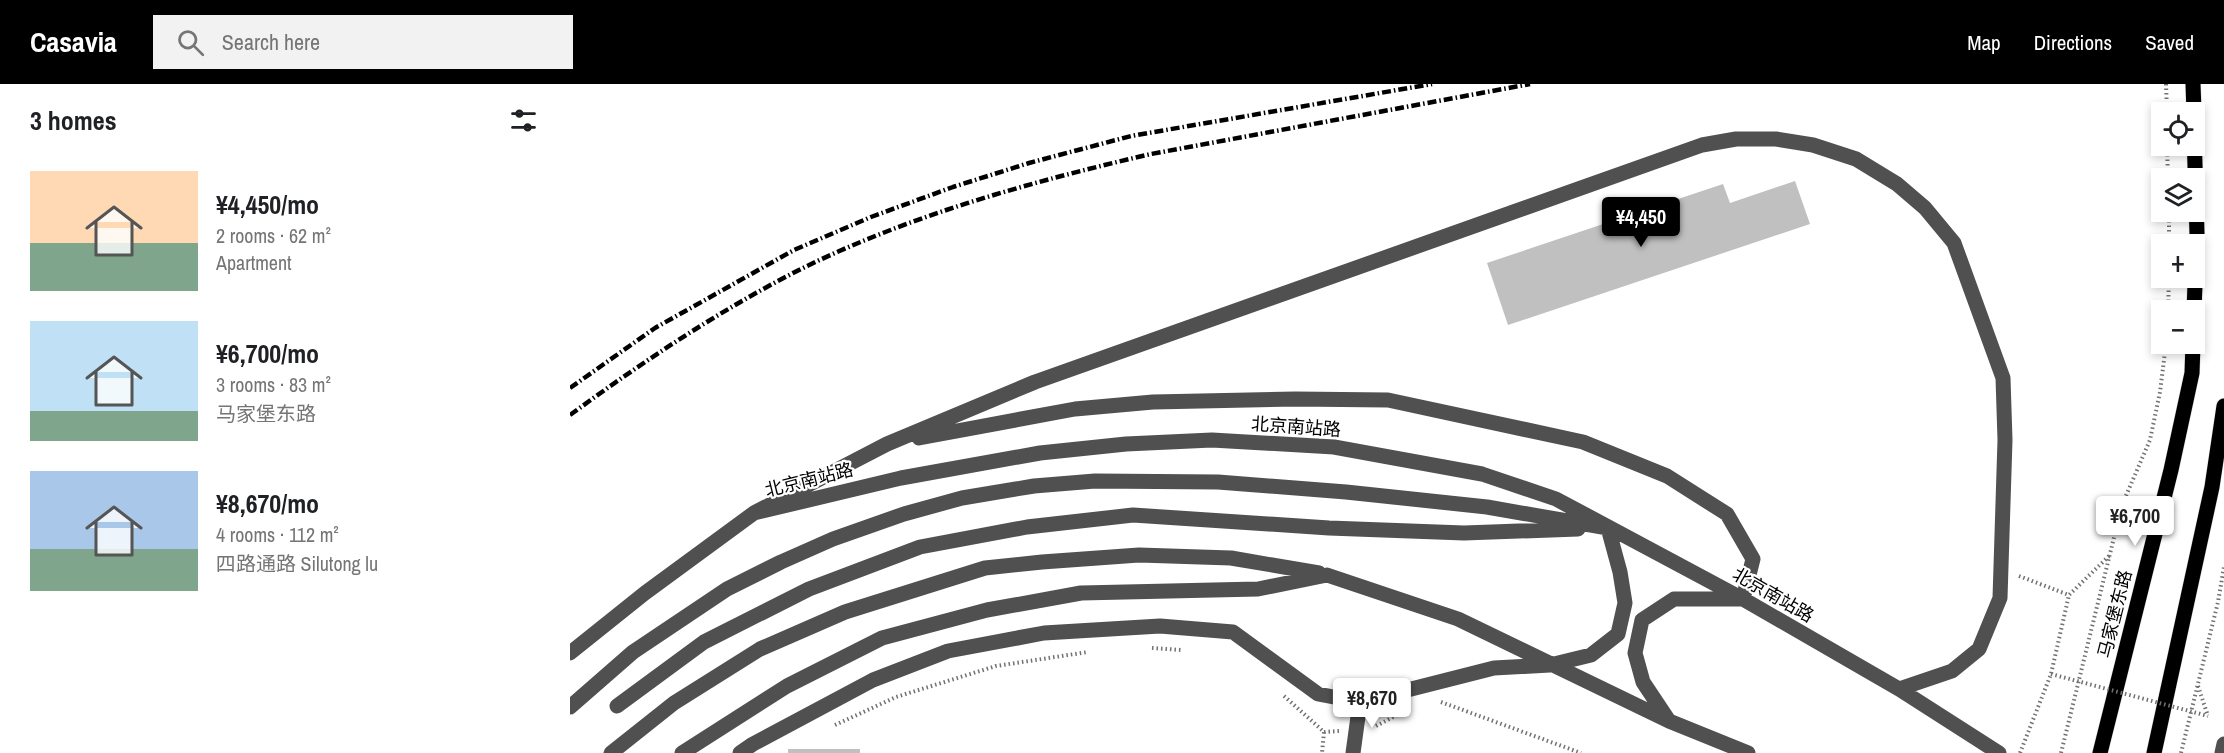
<!DOCTYPE html>
<html lang="en">
<head>
<meta charset="utf-8">
<style>
  body { margin:0; font-family:"Archivo Narrow","Noto Sans SC",sans-serif; background:#f2f2f2; color:#202124; height:100vh; display:flex; flex-direction:column; font-size:22px; white-space:nowrap }
  * { box-sizing:border-box; margin:0 }
  p { font-size:20px; color:#757577 }
  .icon { flex:none; width:33px; height:33px; fill:none; stroke:currentColor; stroke-width:2; stroke-linecap:round; stroke-linejoin:round }
  .map { position:relative; flex:1; overflow:hidden }
  .panel { display:flex; flex-direction:column; background:#fff; width:570px }
  .panel>* { flex:none }
  .fabs { position:absolute; left:1581px; top:18px; display:grid; gap:12px }
  .fabs a { display:grid; place-items:center; width:54px; height:54px; border-radius:0px; background:#fff; box-shadow:0 3px 9px #0003; font-size:30px }
  .price { position:absolute; translate:-50% -51px; padding:0 14px; border-radius:6px; background:#fff; color:#222; font-size:20px; line-height:39px; filter:drop-shadow(0 2px 3px #0008) }
  .price::after { content:''; position:absolute; left:50%; top:36px; width:18px; height:14px; margin-left:-9px; background:inherit; clip-path:polygon(0 0,100% 0,50% 100%) }
  .price.selected { background:#000; color:#fff }
  ul { padding:0; list-style:none }
  li { display:flex; align-items:center; gap:18px; height:150px; padding:0 30px }
  li span { display:grid; place-items:center; flex:none; width:168px; height:120px; border-radius:0px; color:#555 }
  li>.icon { margin-inline-start:auto }
  span .icon { width:72px; height:72px; fill:#fffc; stroke-width:1 }
  li b { font-size:26px }
  h2 { display:flex; justify-content:space-between; align-items:center; height:72px; padding:0 30px; font-size:26px }
  header { display:flex; align-items:center; gap:36px; box-sizing:border-box; height:84px; padding:0 30px; background:#000; color:#fff }
  header strong { font-size:28px }
  nav { display:flex; gap:33px; margin-inline-start:auto; font-size:21px }
  .search { width:420px; height:54px; background:#f2f2f2; display:flex; align-items:center; gap:15px; box-sizing:border-box; padding:0 21px; border-radius:0px; color:#757577; font-size:22px }
  main { display:flex; flex:1; min-height:0 }
  .map>svg:first-child { display:block }
</style>
</head>
<body>
<header>
<strong>Casavia</strong>
<div class="search"><svg class="icon" aria-label="search" viewBox="0 0 24 24"><circle cx="10" cy="10" r="6"/><path d="M15 15l6 6"/></svg>Search here</div>
<nav><a>Map</a><a>Directions</a><a>Saved</a></nav>
</header>
<main>
<section class="panel">
<h2>3 homes<svg class="icon" aria-label="filters" viewBox="0 0 24 24"><path d="M4 7h16M4 17h16"/><circle cx="9" cy="7" r="2"/><circle cx="15" cy="17" r="2"/></svg></h2>
<ul>
<li><span style="background:linear-gradient(#ffd9b3 60%,#7fa58c 0)"><svg class="icon" aria-label="home" viewBox="0 0 24 24"><path d="M3 11l9-7 9 7M6 9v11h12V9"/></svg></span><div><b>¥4,450/mo</b><p>2 rooms · 62 m²</p><p>Apartment</p></div></li>
<li><span style="background:linear-gradient(#bfe0f5 75%,#7fa58c 0)"><svg class="icon" aria-label="home" viewBox="0 0 24 24"><path d="M3 11l9-7 9 7M6 9v11h12V9"/></svg></span><div><b>¥6,700/mo</b><p>3 rooms · 83 m²</p><p>马家堡东路</p></div></li>
<li><span style="background:linear-gradient(#a9c7e8 65%,#7fa58c 0)"><svg class="icon" aria-label="home" viewBox="0 0 24 24"><path d="M3 11l9-7 9 7M6 9v11h12V9"/></svg></span><div><b>¥8,670/mo</b><p>4 rooms · 112 m²</p><p>四路通路 Silutong lu</p></div></li>
</ul>
</section>
<div class="map">
<svg width="1654" height="669" viewBox="0 0 1654 669">
  <rect width="100%" height="100%" fill="#fff"/>
  <!-- building -->
  <path fill="#c0c0c0" d="M 1225,97 L 1240,140 L 938,241 L 917,179 L 1153,100 L 1160,119 Z
    M 218,665 L 290,665 L 290,669 L 218,669 Z"/>
  <g fill="none" stroke-linecap="round" stroke-linejoin="round">
    <!-- major casing -->
    <g stroke="#dbdbdb" stroke-width="16">
      <path id="major" d="M 1623,0 L 1624,28
        M 1624,226 L 1627,150 L 1624,47
        M 1530,669 L 1601,386 L 1622,289 L 1623,260
        M 1584,669 L 1642,403 L 1654,322"/>
    </g>
    <!-- path -->
    <path stroke="#727272" stroke-width="4" stroke-dasharray="1.5 3" stroke-linecap="butt" d="M 1596,0 L 1597,28
      M 1597,62 L 1598,94
      M 1599,128 L 1599,160
      M 1598,226 L 1599,194
      M 1449,492 L 1499,511 L 1539,472
      M 582,564 L 611,566
      M 1628,602 L 1638,632
      M 714,612 L 754,648 L 752,669
      M 871,618 L 1011,669
      M 265,641 L 326,613 L 426,582 L 518,568
      M 806,642 L 831,629
      M 754,648 L 769,647
      M 1450,669 L 1481,590 L 1499,511
      M 1491,669 L 1552,421 L 1580,356 L 1590,308 L 1596,260
      M 1611,669 L 1648,518 L 1654,483"/>
    <!-- minor -->
    <path stroke="#505050" stroke-width="15" d="M 349,354 L 505,325 L 583,318 L 725,315 L 818,316 L 1013,358 L 1097,392 L 1157,430 L 1183,475 L 1173,515 L 1104,515 L 1072,536 L 1065,569 L 1073,598 L 1099,637
      M 184,429 L 317,360 L 465,298 L 1132,61 L 1166,55 L 1206,55 L 1243,61 L 1286,75 L 1327,100 L 1355,124 L 1384,159 L 1433,294 L 1435,356 L 1430,514 L 1409,565 L 1382,587 L 1329,605
      M 0,569 L 75,509 L 184,429 L 331,394 L 470,369 L 556,360 L 642,356 L 764,363 L 912,390 L 986,415 L 1173,515 L 1329,605 L 1429,669
      M 47,622 L 134,558 L 239,505 L 350,463 L 457,443 L 563,431 L 759,444 L 894,449 L 1008,445
      M 0,623 L 63,568 L 157,505 L 211,478 L 263,455 L 334,430 L 392,414 L 464,402 L 525,397 L 648,398 L 776,408 L 917,423 L 1038,444 L 1050,488 L 1055,519 L 1048,550 L 1021,571 L 980,581 L 924,584 L 790,618 L 748,610 L 663,548 L 590,542 L 474,549 L 378,567 L 303,596 L 183,660 L 170,669
      M 41,669 L 104,619 L 190,565 L 275,528 L 415,484 L 472,478 L 569,471 L 661,474 L 749,489
      M 112,669 L 217,602 L 312,554 L 417,526 L 511,509 L 688,505 L 757,491 L 888,535 L 1099,637 L 1178,669
      M 783,669 L 790,618
      M 1652,669 L 1654,660"/>
    <!-- major -->
    <use href="#major" stroke="#000" stroke-width="15"/>
    <!-- rail -->
    <path stroke="#000" stroke-width="4.5" stroke-dasharray="9 3 1.5 3" stroke-linecap="butt" d="M 0,304 L 85,244 L 224,166 L 301,133 L 383,103 L 459,79 L 561,52 L 862,0
      M 0,331 C 74,277 150,226 231,185 C 340,131 464,97 581,70 L 960,0"/>
    <!-- path-bridge -->
    <path stroke="#727272" stroke-width="4" stroke-dasharray="1.5 3" stroke-linecap="butt" d="M 1481,590 L 1638,632"/>
  </g>
  <g text-anchor="middle" stroke-width="4.5" stroke-linejoin="round" paint-order="stroke">
    <!-- street labels -->
    <g font-size="18" fill="#000" stroke="#fff">
      <text transform="translate(726 343) rotate(4)" y="6">北京南站路</text>
      <text transform="translate(239 396) rotate(-14)" y="6">北京南站路</text>
      <text transform="translate(1203 511) rotate(30)" y="6">北京南站路</text>
      <text transform="translate(1545 530) rotate(-76)" y="6">马家堡东路</text>
    </g>
  </g>
</svg>
<div class="fabs">
<a><svg class="icon" aria-label="locate" viewBox="0 0 24 24"><circle cx="12" cy="12" r="6"/><path d="M12 2v4M12 18v4M2 12h4M18 12h4"/></svg></a>
<a><svg class="icon" aria-label="layers" viewBox="0 0 24 24"><path d="M12 4l9 5-9 5-9-5zM3 14l9 5 9-5"/></svg></a>
<a>+</a>
<a>−</a>
</div>
<b class="price selected" style="left:1071px;top:164px">¥4,450</b>
<b class="price" style="left:1565px;top:463px">¥6,700</b>
<b class="price" style="left:802px;top:645px">¥8,670</b>
</div>
</main>
</body>
</html>
